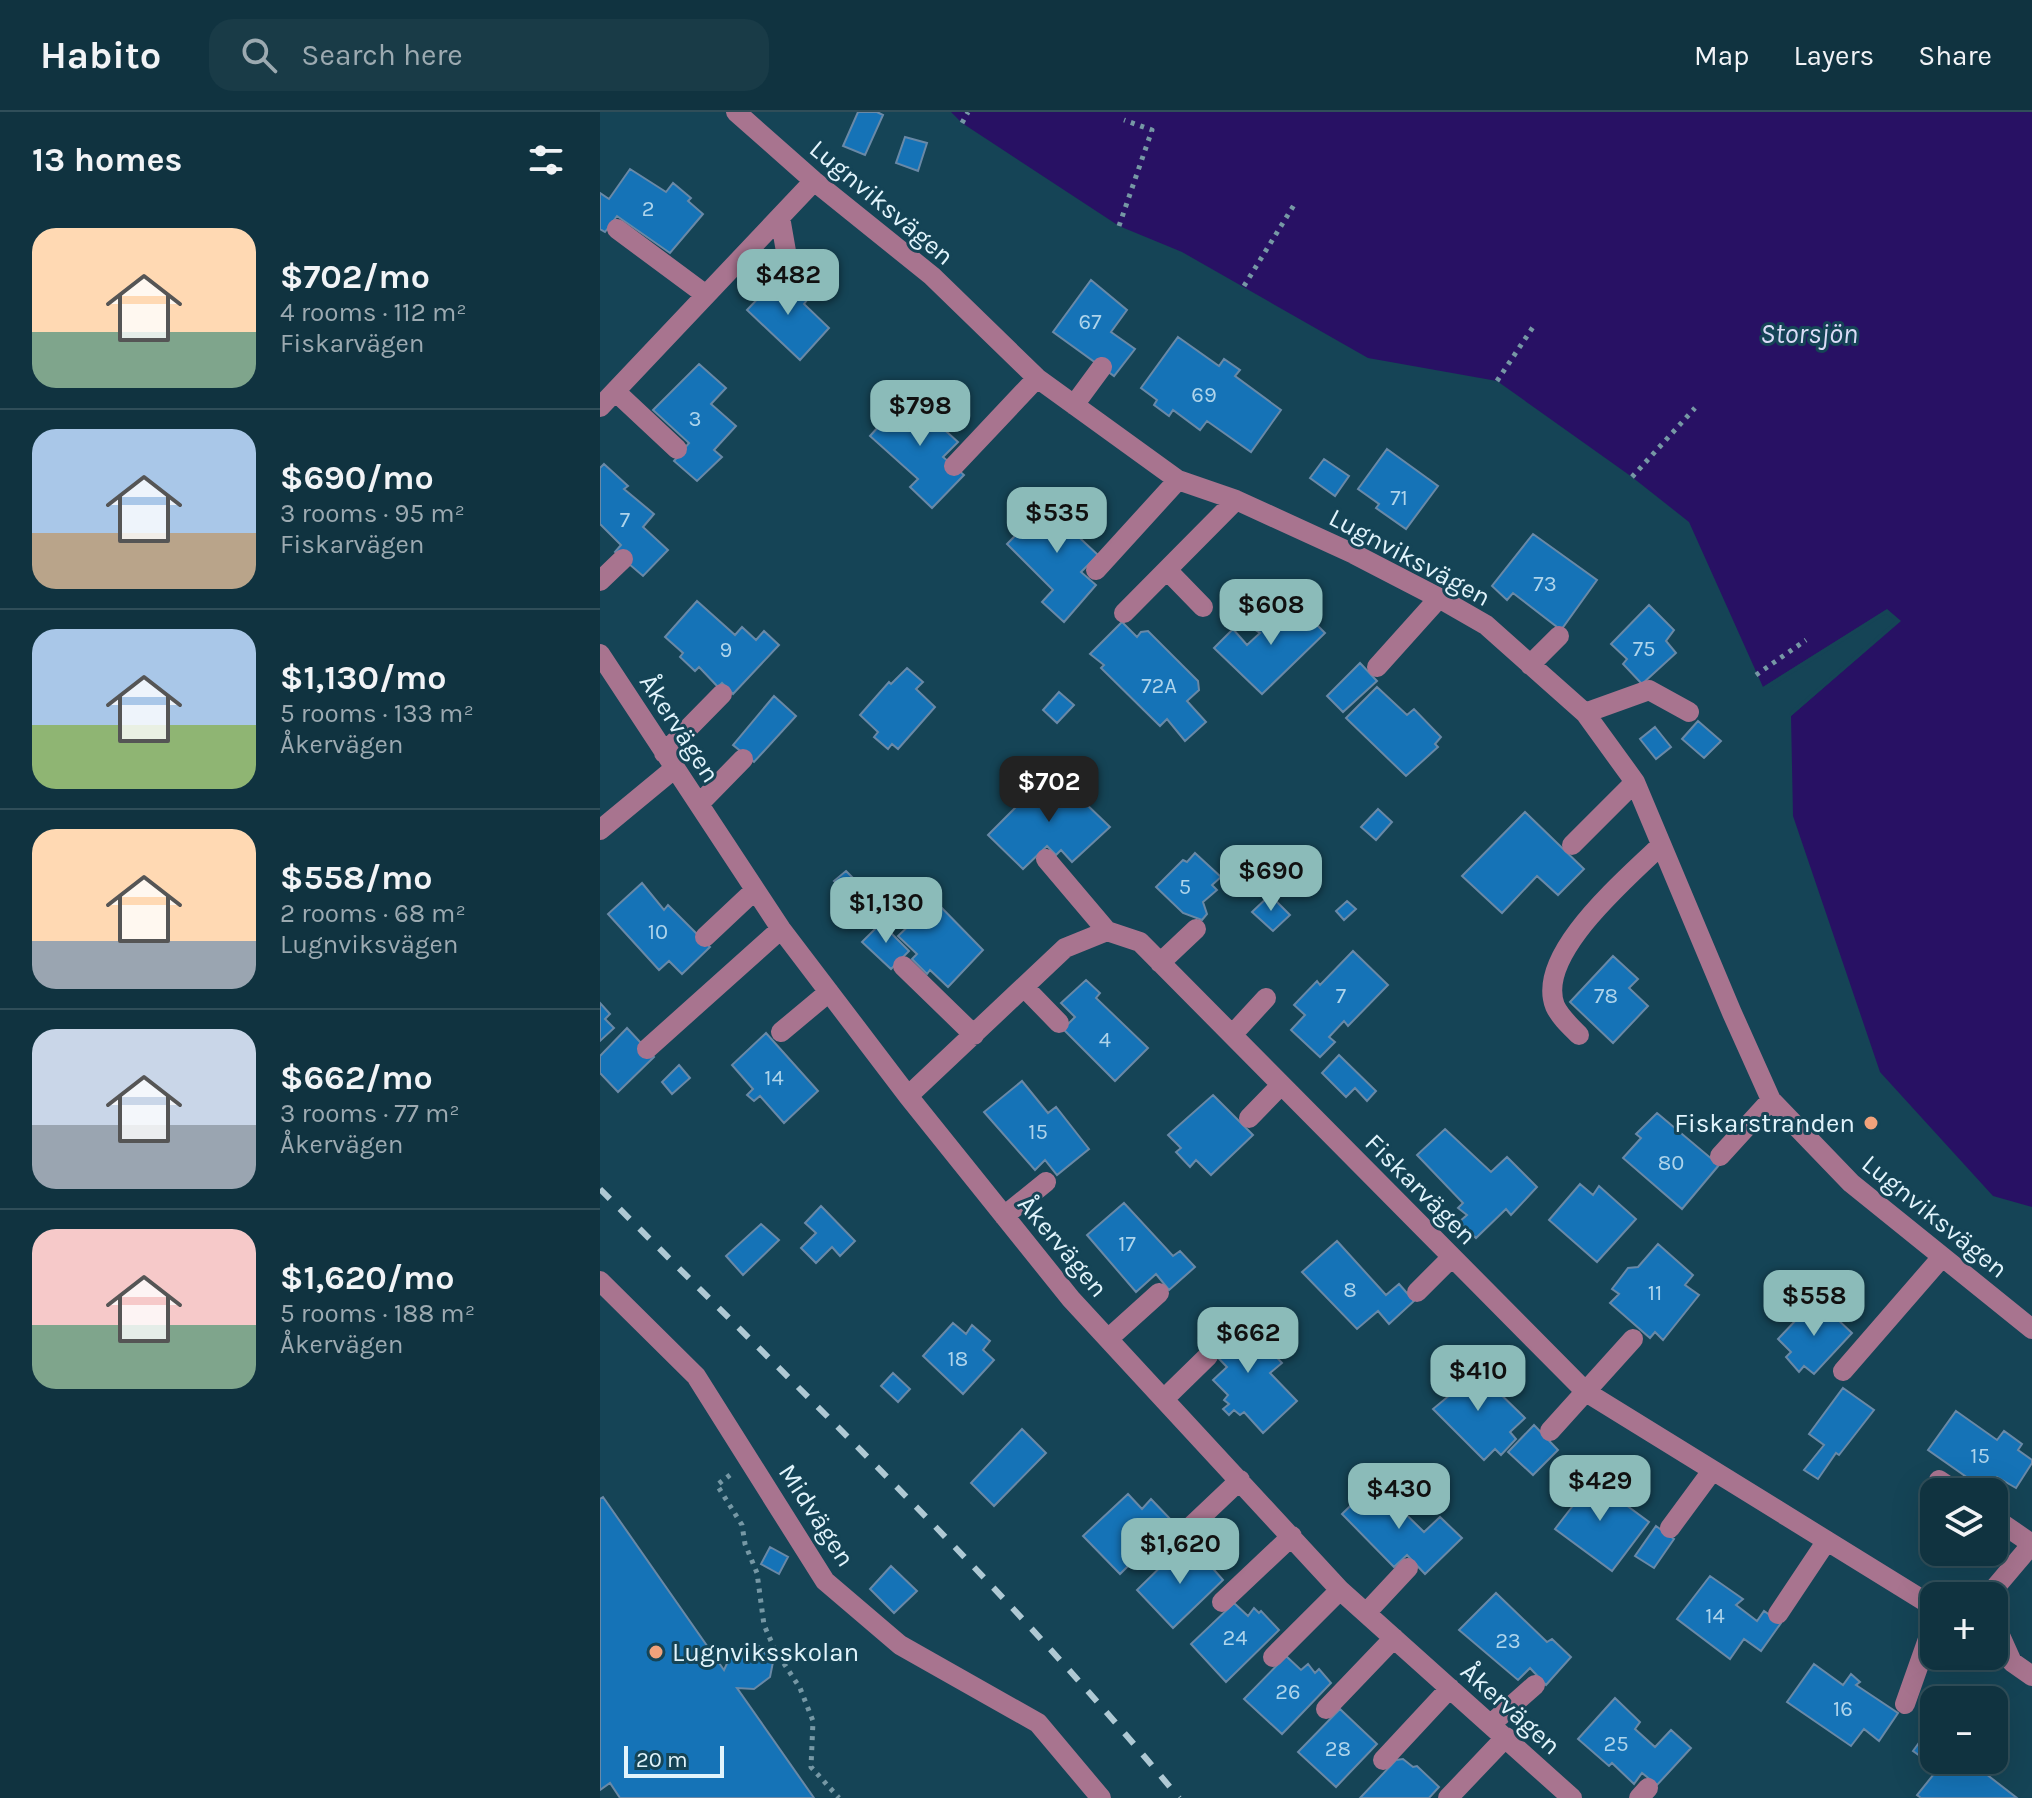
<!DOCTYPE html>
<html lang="en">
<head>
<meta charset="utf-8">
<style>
  body { margin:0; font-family:Karla,sans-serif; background:#193b47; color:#f1f3f6; height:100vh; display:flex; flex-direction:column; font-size:30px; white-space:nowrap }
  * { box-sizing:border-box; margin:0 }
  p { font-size:26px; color:#9caab1 }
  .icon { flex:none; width:44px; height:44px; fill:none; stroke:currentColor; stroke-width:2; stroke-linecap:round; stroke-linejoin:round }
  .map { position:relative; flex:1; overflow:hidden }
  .sheet { display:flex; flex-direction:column; background:#103340; width:600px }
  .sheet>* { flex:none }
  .fabs { position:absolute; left:1320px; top:1366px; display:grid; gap:16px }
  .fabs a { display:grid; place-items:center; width:88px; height:88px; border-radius:16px; background:#103340; box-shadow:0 8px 32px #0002,0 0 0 2px #304e59; font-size:40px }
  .scale { position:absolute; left:24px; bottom:20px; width:100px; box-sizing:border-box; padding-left:8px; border:4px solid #e1f4fc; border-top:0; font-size:22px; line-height:28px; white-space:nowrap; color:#e1f4fc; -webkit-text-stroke:6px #154456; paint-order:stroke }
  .price { position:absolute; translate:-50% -68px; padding:0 18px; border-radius:16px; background:#8bbbb9; color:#111; font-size:26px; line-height:52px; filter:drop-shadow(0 2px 4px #0008) }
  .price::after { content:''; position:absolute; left:50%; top:48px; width:24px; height:18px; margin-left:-12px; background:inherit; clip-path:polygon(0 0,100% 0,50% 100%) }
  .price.current { background:#222; color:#fff }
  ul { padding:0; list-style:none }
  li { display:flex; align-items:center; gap:24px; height:200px; padding:0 32px }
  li+li { border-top:2px solid #304e59 }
  li span { display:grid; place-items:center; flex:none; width:224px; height:160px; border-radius:24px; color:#555 }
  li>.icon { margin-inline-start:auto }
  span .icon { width:96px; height:96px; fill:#fffc; stroke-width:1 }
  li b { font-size:34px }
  h2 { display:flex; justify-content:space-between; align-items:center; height:96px; padding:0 32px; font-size:34px }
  header { display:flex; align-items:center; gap:48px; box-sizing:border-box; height:112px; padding:0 40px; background:#103340; border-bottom:2px solid #304e59 }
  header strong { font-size:38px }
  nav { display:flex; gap:44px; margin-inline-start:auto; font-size:28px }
  .search { width:560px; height:72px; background:#193b47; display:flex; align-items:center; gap:20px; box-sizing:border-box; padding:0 28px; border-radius:24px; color:#9caab1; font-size:30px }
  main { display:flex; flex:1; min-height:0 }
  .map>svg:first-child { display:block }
</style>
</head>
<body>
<header>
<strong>Habito</strong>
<div class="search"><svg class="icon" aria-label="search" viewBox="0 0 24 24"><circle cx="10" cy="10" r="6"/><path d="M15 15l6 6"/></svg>Search here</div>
<nav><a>Map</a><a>Layers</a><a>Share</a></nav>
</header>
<main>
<section class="sheet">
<h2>13 homes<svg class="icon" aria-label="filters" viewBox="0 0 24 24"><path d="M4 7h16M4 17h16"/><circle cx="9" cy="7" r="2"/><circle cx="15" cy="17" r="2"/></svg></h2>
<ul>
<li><span style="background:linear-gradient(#ffd9b3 65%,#7fa58c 0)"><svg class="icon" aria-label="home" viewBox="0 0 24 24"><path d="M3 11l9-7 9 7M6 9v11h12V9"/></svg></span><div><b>$702/mo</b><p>4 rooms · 112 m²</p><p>Fiskarvägen</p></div></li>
<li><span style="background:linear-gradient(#a9c7e8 65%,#b9a48a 0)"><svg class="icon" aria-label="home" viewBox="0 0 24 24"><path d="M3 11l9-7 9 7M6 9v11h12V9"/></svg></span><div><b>$690/mo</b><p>3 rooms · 95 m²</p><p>Fiskarvägen</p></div></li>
<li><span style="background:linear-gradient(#a9c7e8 60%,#8fb573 0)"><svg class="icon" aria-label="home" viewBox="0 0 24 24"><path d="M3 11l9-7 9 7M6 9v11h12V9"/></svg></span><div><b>$1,130/mo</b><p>5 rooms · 133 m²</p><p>Åkervägen</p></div></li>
<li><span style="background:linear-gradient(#ffd9b3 70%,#9aa5b1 0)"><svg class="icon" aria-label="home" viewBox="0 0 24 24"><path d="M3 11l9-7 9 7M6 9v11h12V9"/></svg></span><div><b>$558/mo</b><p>2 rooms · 68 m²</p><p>Lugnviksvägen</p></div></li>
<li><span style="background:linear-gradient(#c9d6e8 60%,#9aa5b1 0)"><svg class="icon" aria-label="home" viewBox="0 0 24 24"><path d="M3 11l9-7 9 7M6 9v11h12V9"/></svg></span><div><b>$662/mo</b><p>3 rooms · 77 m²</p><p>Åkervägen</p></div></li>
<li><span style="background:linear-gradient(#f6c9c9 60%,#7fa58c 0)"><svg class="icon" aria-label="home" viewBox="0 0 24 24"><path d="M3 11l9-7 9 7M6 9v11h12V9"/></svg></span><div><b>$1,620/mo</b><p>5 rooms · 188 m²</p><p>Åkervägen</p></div></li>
</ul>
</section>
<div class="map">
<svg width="1432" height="1686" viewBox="0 0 1432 1686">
  <rect width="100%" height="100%" fill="#154456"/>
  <!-- water -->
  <path fill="#281164" d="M 351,0 L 1432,0 L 1432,1095 L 1393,1084 L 1280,960 L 1193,704 L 1191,604 L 1300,509 L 1286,498 L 1163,575 L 1089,410 L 1032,365 L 897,269 L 768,246 L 582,140 L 519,114 L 362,11 Z"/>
  <!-- pier -->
  <path fill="#154456" d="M 1287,497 L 1301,509 L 1191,604 L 1189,601 L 1295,509 L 1286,502 L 1166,578 L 1163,575 Z"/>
  <!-- building -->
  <path fill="#1573b7" stroke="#6989a7" stroke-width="2" d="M 258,0 L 277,0 L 283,3 L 265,43 L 243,34 Z
    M 305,25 L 327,31 L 318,59 L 296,51 Z
    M 30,57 L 66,80 L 73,71 L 91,86 L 88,89 L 103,102 L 70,141 L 17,104 L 5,120 L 0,117 L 0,81 L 9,87 Z
    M 180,163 L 207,188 L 204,192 L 229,216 L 200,248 L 147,198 Z
    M 491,168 L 527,198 L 511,220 L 535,237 L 514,264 L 453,220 Z
    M 578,225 L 619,254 L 624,247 L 640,258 L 635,264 L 681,298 L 651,340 L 607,309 L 600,318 L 573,298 L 569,304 L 554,293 L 557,288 L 541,276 Z
    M 99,252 L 126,276 L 111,292 L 136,314 L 114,338 L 122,345 L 97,369 L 74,349 L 89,331 L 53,298 Z
    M 306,284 L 315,284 L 337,306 L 337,311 L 358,330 L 343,345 L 364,363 L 332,396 L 310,375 L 318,367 L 270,324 Z
    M 787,337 L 838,374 L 806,417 L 776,396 L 779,392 L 758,377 Z
    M 724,347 L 749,364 L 735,384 L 710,366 Z
    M 4,352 L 28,374 L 24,377 L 54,402 L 43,415 L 68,438 L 43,464 L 15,440 L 21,433 L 0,412 L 0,356 Z
    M 459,379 L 481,402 L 467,414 L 498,443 L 481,460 L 496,473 L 464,510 L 442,490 L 453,478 L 407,432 Z
    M 933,422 L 997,468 L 961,518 L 913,481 L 907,488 L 892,474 Z
    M 692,488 L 725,521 L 662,582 L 614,536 L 633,517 L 647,533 L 660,521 L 654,517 L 668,504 L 672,508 Z
    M 97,489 L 135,523 L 142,515 L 156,528 L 164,519 L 179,533 L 133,582 L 122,571 L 118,575 L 99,555 L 95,559 L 80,545 L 83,541 L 65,525 Z
    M 1049,493 L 1074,518 L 1066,529 L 1076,541 L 1042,572 L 1023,552 L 1027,547 L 1011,532 Z
    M 522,510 L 537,525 L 541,520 L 548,519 L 598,569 L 599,578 L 587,589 L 606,610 L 585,629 L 567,607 L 560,614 L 501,556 L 504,553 L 490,542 Z
    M 760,551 L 777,569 L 743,600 L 727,584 Z
    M 307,556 L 323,570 L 316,577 L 335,595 L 298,637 L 292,632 L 288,637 L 274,625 L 278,620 L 260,603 L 289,570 L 291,572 Z
    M 777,575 L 807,603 L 814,597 L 841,625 L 835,632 L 838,635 L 806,664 L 746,606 Z
    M 459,580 L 474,593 L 457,611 L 443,598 Z
    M 174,584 L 196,604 L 154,650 L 133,633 Z
    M 1098,609 L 1121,629 L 1104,646 L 1082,627 Z
    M 1055,615 L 1071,635 L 1056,647 L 1040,627 Z
    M 452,659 L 510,715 L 472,750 L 461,738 L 456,743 L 447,734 L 423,757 L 388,723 Z
    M 778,697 L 792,710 L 776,728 L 761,715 Z
    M 925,700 L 984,757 L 958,783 L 937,764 L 902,801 L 862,764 Z
    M 595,741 L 621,765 L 612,773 L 617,778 L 603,790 L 607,802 L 602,808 L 583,801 L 556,775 L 583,748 L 587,750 Z
    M 246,759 L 258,771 L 247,782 L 234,769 Z
    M 42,771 L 64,798 L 68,793 L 110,835 L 82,862 L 69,849 L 59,858 L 8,802 Z
    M 670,783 L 690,803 L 673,819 L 652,800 Z
    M 335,789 L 383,838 L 348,875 L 330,858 L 327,862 L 312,847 L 317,842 L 298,824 Z
    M 747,789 L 756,797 L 744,808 L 736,799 Z
    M 287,810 L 295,816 L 290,820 L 309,839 L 291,857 L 262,830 L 281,811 L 285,814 Z
    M 753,839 L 788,873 L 748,914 L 744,909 L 729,925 L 735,930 L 720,945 L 691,918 L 705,903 L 694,893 L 717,869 L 720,873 Z
    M 1013,844 L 1038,867 L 1029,876 L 1048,894 L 1013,931 L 970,890 Z
    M 486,868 L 500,881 L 496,886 L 548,936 L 515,969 L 463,917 L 475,905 L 461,891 Z
    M 0,891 L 10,902 L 5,907 L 14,916 L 0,929 Z
    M 27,916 L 54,945 L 18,980 L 0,961 L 0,944 Z
    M 166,921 L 218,979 L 184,1011 L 160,984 L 154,989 L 147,983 L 153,977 L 132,953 Z
    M 739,943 L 776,979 L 767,989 L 755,976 L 746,985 L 722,961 Z
    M 79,953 L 90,966 L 72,982 L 62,970 Z
    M 422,969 L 448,1001 L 456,995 L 489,1037 L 457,1063 L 445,1048 L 435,1058 L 384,1000 Z
    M 613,983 L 653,1023 L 611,1063 L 596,1048 L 590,1055 L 576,1040 L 581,1036 L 568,1023 Z
    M 1057,1001 L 1119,1053 L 1082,1097 L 1023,1046 L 1041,1026 L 1036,1022 Z
    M 845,1017 L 891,1060 L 907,1045 L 937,1075 L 911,1103 L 906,1097 L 876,1126 L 859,1110 L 867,1103 L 858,1096 L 863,1091 L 817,1043 Z
    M 980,1072 L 993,1083 L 999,1074 L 1036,1107 L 997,1150 L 949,1108 Z
    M 524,1091 L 573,1144 L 580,1139 L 595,1155 L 569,1178 L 556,1162 L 536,1180 L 487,1123 Z
    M 221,1094 L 255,1129 L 240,1144 L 232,1135 L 216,1151 L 201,1136 L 216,1121 L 205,1111 Z
    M 161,1112 L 179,1128 L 143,1163 L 126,1144 Z
    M 737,1129 L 786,1183 L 799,1172 L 814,1189 L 789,1212 L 778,1199 L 757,1217 L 702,1160 Z
    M 1058,1132 L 1093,1163 L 1085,1173 L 1099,1183 L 1063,1228 L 1055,1220 L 1050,1226 L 1010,1191 L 1019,1182 L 1012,1177 L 1028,1156 L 1038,1155 Z
    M 1216,1187 L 1252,1221 L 1214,1262 L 1204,1254 L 1199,1260 L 1186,1245 L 1191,1240 L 1178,1227 Z
    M 624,1202 L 653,1232 L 659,1226 L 682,1251 L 670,1261 L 697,1289 L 663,1321 L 644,1300 L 640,1303 L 634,1298 L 629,1303 L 623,1297 L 629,1292 L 624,1288 L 628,1283 L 613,1268 L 627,1255 L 599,1226 Z
    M 353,1211 L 366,1222 L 372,1213 L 390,1229 L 383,1238 L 394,1248 L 363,1282 L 323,1244 Z
    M 860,1248 L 884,1272 L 887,1269 L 925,1306 L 910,1320 L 916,1327 L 901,1343 L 895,1337 L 884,1348 L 833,1297 L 856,1278 L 843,1264 Z
    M 293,1261 L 310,1277 L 298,1290 L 281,1274 Z
    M 1243,1276 L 1274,1298 L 1239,1343 L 1236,1341 L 1218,1367 L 1204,1358 L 1224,1333 L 1209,1322 Z
    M 1356,1299 L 1397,1328 L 1404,1319 L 1422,1332 L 1418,1338 L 1432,1348 L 1432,1351 L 1416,1376 L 1397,1365 L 1388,1380 L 1328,1338 Z
    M 934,1313 L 958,1338 L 933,1363 L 908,1340 Z
    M 422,1317 L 446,1341 L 394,1394 L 371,1371 Z
    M 972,1361 L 1000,1382 L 1003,1376 L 1049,1410 L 1012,1459 L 955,1417 L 975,1391 L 960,1378 Z
    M 774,1371 L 824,1420 L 840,1405 L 862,1426 L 825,1462 L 807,1443 L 794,1455 L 742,1402 Z
    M 528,1382 L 542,1397 L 551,1387 L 573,1410 L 520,1462 L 483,1424 Z
    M 3,1385 L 124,1558 L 130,1545 L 147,1531 L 159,1534 L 173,1550 L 170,1565 L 154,1577 L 137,1576 L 214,1686 L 20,1686 L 10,1671 L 0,1678 L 0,1387 Z
    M 1056,1414 L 1074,1427 L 1054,1456 L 1035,1444 Z
    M 170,1435 L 188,1445 L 179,1462 L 161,1452 Z
    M 581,1435 L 595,1449 L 601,1443 L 623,1468 L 573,1516 L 537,1478 Z
    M 291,1454 L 317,1479 L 294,1501 L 270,1477 Z
    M 1110,1464 L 1143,1487 L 1136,1493 L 1157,1509 L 1164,1499 L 1181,1511 L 1161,1539 L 1144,1527 L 1130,1547 L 1077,1507 Z
    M 896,1481 L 947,1530 L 952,1527 L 971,1545 L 946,1573 L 930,1556 L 918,1568 L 859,1518 Z
    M 634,1491 L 648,1504 L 654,1496 L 659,1501 L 661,1499 L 679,1518 L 626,1570 L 591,1532 Z
    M 686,1544 L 701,1558 L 708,1552 L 715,1561 L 719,1557 L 731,1571 L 682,1622 L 644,1587 Z
    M 1214,1552 L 1243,1573 L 1251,1562 L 1260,1570 L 1256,1573 L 1298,1601 L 1279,1629 L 1264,1617 L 1251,1634 L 1187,1590 Z
    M 1015,1586 L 1040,1610 L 1035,1617 L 1055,1635 L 1071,1618 L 1091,1636 L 1057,1673 L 1042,1661 L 1034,1672 L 1012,1651 L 1009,1654 L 978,1627 Z
    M 740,1597 L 777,1632 L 736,1675 L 698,1640 Z
    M 1334,1610 L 1334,1648 L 1368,1648 L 1417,1686 L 1321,1686 L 1317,1683 L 1338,1657 L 1313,1639 Z
    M 803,1647 L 813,1655 L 817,1654 L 839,1675 L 829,1686 L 760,1686 L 796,1648 Z"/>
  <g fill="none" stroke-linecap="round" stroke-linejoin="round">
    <!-- path -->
    <path stroke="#7698a5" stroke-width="5" stroke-dasharray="4 6" stroke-linecap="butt" d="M 362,11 L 368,0
      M 519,114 L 552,18 L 524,8
      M 644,174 L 694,93
      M 897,269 L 933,215
      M 1032,365 L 1095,296
      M 1156,563 L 1206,528
      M 130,1363 L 117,1373 L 142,1413 L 145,1432 L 157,1461 L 164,1513 L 175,1538 L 200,1576 L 213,1609 L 211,1655 L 239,1686"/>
    <!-- minor -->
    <path stroke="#a8748f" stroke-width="20" d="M 136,0 L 214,69 L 332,164 L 437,266 L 578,368 L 636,388 L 754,442 L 839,486 L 886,513 L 985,601 L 1035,670 L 1132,901 L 1171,988 L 1251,1071 L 1432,1217
      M 180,105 L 191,168
      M 17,117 L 106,183
      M 15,279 L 77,337
      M 474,293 L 502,255
      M 0,295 L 214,69
      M 354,354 L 437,266
      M 496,458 L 578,368
      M 567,458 L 603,495
      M 0,469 L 23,447
      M 524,501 L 636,388
      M 0,542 L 181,817 L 308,984 L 471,1187 L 740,1478 L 972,1686
      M 930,553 L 959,524
      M 777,555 L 839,486
      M 985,601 L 1049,578 L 1089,600
      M 64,641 L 122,582
      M 99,692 L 143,647
      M 0,718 L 75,656
      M 972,733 L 1035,670
      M 446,747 L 507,819
      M 105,825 L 155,778
      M 560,851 L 596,817
      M 303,854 L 374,923
      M 424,875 L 459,911
      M 181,920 L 229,880
      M 632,923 L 666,886
      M 979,923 C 970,914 960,905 955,894 C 935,842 1028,766 1061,733
      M 47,937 L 181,817
      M 308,984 L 465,836 L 507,819 L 540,830 L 986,1280 L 1334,1495
      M 649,1006 L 681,973
      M 1120,1044 L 1171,988
      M 404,1104 L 446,1070
      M 0,1169 L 96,1264 L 225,1469 L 300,1533 L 438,1611 L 501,1686
      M 817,1180 L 852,1145
      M 508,1227 L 559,1181
      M 1243,1259 L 1342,1145
      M 564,1287 L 608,1244
      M 950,1319 L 1033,1227
      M 1339,1368 L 1357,1380
      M 1394,1406 L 1432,1432
      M 1070,1416 L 1112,1359
      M 564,1440 L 640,1368
      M 1388,1484 L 1432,1432
      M 622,1490 L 692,1424
      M 766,1501 L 808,1456
      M 1178,1502 L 1226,1430
      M 1394,1510 L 1412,1550 L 1432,1564
      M 673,1545 L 740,1478
      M 1305,1592 L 1334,1510
      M 726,1597 L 794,1526
      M 891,1612 L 935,1573
      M 783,1648 L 850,1576
      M 848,1686 L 906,1625
      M 1039,1686 L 1048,1676"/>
    <!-- rail -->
    <path stroke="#afc9d4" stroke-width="6" stroke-dasharray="14 14" stroke-linecap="butt" d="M 0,1077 C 197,1276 402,1470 579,1686"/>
  </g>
  <!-- markers -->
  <g fill="#f1a27b" stroke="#154456" stroke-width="3">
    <circle cx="1271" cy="1011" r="8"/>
    <circle cx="56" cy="1540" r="8"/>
  </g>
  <g text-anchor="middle" stroke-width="6" stroke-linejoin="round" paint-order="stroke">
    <!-- number labels -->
    <g font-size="22" fill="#aed4eb">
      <text x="48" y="104">2</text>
      <text x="490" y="217">67</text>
      <text x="604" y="290">69</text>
      <text x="95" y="314">3</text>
      <text x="799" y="393">71</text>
      <text x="25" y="415">7</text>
      <text x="945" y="479">73</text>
      <text x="1044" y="544">75</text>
      <text x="126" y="545">9</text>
      <text x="559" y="581">72A</text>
      <text x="585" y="782">5</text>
      <text x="58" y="827">10</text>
      <text x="741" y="891">7</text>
      <text x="1006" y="891">78</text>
      <text x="505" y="935">4</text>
      <text x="174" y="973">14</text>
      <text x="438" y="1027">15</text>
      <text x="1071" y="1058">80</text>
      <text x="527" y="1139">17</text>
      <text x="750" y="1185">8</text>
      <text x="1055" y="1188">11</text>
      <text x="358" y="1254">18</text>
      <text x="1380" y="1351">15</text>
      <text x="1115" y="1511">14</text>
      <text x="635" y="1533">24</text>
      <text x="908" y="1536">23</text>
      <text x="688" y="1587">26</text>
      <text x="1243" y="1604">16</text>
      <text x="1016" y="1639">25</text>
      <text x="738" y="1644">28</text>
    </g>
    <!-- street labels -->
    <g font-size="26" fill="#e1f4fc" stroke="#154456">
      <text transform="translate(282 90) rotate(40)" y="9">Lugnviksvägen</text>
      <text transform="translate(810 445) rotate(28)" y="9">Lugnviksvägen</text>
      <text transform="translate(80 616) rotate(57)" y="9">Åkervägen</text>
      <text transform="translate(821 1077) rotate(45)" y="9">Fiskarvägen</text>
      <text transform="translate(1335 1104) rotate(39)" y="9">Lugnviksvägen</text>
      <text transform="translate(463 1134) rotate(50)" y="9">Åkervägen</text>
      <text transform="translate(217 1403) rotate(57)" y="9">Midvägen</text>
      <text transform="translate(911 1596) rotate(42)" y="9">Åkervägen</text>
    </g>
    <!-- poi labels -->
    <g font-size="26" fill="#e1f4fc" stroke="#154456" text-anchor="end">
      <text x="1255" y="1020">Fiskarstranden</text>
      <text x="72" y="1549" text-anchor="start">Lugnviksskolan</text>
    </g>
    <!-- water labels -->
    <g font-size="28" font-style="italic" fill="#dbdbf7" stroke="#154456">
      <text x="1209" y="231">Storsjön</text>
    </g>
  </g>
</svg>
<div class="fabs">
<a><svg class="icon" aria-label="layers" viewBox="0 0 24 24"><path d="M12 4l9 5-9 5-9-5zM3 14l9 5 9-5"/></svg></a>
<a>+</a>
<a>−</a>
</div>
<div class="scale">20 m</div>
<b class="price" style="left:188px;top:205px">$482</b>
<b class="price" style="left:320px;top:336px">$798</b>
<b class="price" style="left:457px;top:443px">$535</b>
<b class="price" style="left:671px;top:535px">$608</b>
<b class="price current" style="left:449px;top:712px">$702</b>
<b class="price" style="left:671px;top:801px">$690</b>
<b class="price" style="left:286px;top:833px">$1,130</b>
<b class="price" style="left:1214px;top:1226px">$558</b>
<b class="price" style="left:648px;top:1263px">$662</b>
<b class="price" style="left:878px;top:1301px">$410</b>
<b class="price" style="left:1000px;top:1411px">$429</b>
<b class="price" style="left:799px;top:1419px">$430</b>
<b class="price" style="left:580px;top:1474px">$1,620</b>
</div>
</main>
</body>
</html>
